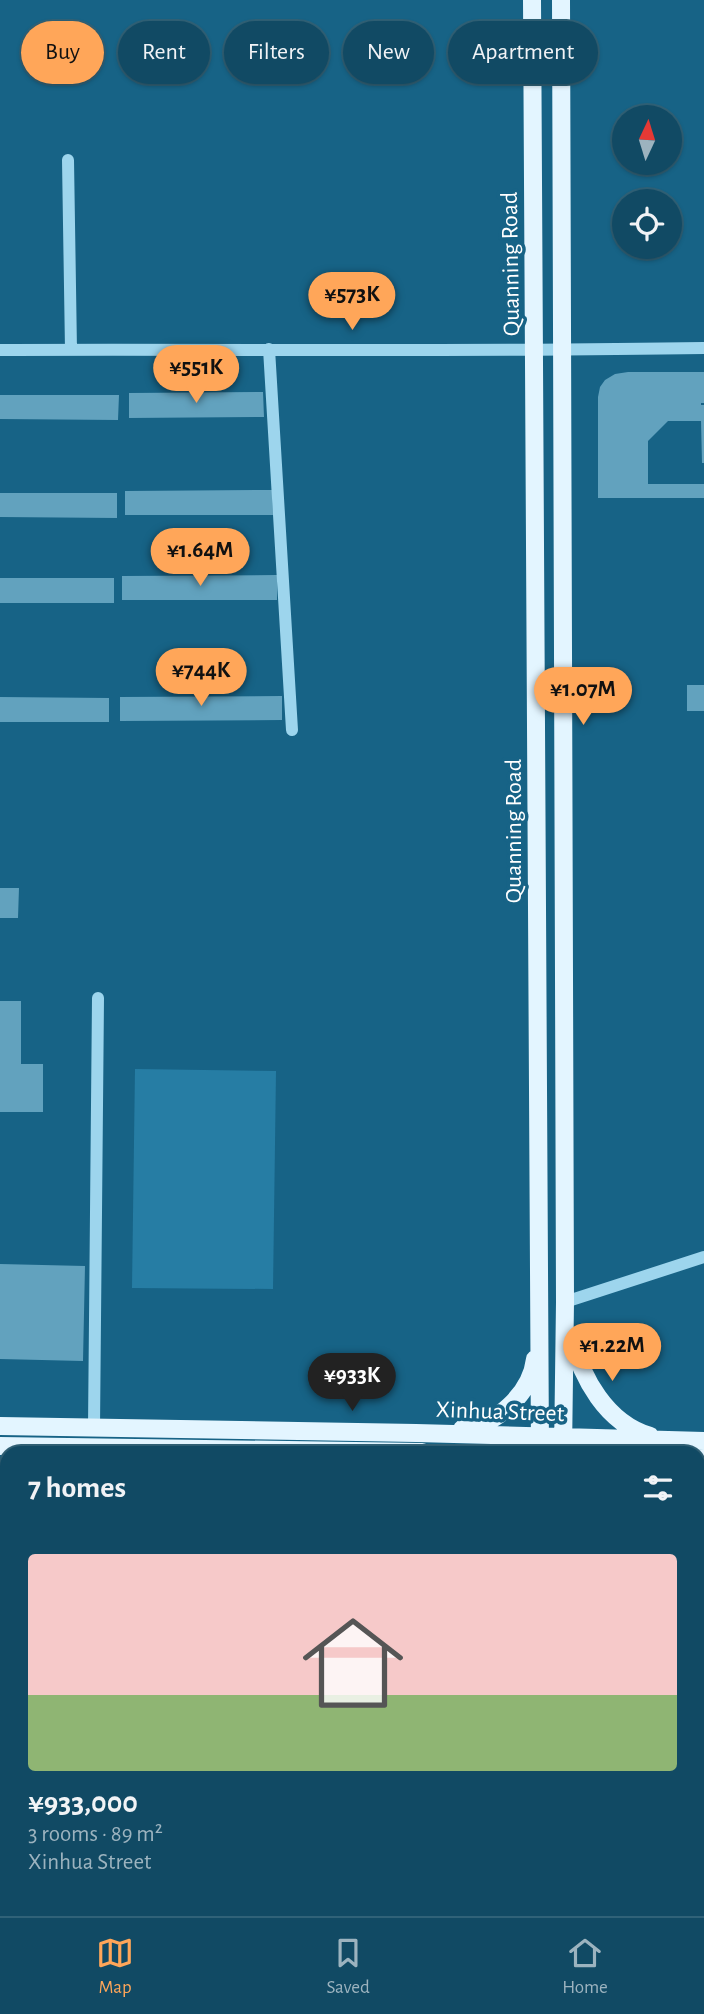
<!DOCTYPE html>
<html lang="en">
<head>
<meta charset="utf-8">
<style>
  body { margin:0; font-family:"Alegreya Sans",sans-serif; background:#1a516a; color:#f1f3f6; height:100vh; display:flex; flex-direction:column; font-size:26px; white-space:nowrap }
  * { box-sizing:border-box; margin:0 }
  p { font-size:23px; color:#9cb3bf }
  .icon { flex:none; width:38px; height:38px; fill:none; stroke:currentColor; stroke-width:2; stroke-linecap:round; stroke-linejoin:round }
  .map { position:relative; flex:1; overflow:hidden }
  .drawer { position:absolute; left:0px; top:1446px; width:705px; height:471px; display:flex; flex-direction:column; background:#114a64; border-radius:21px 21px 0 0; box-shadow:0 2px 5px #0004,0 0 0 2px #306278 }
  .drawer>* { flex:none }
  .top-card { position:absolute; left:21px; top:21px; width:663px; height:63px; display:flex; gap:14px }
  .needle { width:46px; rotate:4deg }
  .tools { position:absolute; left:612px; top:105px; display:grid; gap:14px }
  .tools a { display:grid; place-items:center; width:70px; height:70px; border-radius:50%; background:#114a64; box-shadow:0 2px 5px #0004,0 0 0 2px #306278; font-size:35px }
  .price { position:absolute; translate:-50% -60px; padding:0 16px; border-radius:24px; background:#ffa659; color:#111; font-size:23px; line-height:46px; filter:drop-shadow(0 2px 4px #0008) }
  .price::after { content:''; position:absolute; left:50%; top:42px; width:21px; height:16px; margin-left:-10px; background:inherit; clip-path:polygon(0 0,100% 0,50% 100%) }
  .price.on { background:#222; color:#fff }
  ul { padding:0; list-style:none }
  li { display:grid; align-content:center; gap:14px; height:371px; padding:0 28px }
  li span { display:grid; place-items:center; height:217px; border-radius:7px; color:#555 }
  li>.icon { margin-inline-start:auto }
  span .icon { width:126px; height:126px; fill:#fffc; stroke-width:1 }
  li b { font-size:30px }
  h2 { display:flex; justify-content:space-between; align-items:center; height:84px; padding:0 28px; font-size:30px }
  .chip { padding:0 24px; border-radius:32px; background:#114a64; box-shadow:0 2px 5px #0004,0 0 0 2px #306278; font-size:24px; line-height:63px }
  .chip.on { background:#ffa659; color:#111 }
  .menu { display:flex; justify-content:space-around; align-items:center; height:98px; border-top:2px solid #306278; background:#114a64; font-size:19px; color:#9cb3bf }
  .menu a { display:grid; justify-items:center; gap:4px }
  .menu .on { color:#ffa659 }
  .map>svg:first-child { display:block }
</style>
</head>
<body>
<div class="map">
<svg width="704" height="1916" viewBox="0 0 704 1916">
  <rect width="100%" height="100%" fill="#176386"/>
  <!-- green -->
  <path fill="#267da4" d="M 135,1069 L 276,1071 L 273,1289 L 132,1288 Z"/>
  <!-- building -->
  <path fill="#62a2be" d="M 628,372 L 704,372 L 704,403 L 701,403 L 701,405 L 704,405 L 704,463 L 702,463 L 701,421 L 668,421 L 648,441 L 648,484 L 704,484 L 704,498 L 598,498 L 598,397 L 600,387 L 605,380 L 615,374 Z
    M 263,392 L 264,417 L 129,418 L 129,393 Z
    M 0,395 L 119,395 L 118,420 L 0,419 Z
    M 272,490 L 273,515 L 125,515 L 125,491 Z
    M 0,493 L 117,493 L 117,518 L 0,517 Z
    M 277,575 L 277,600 L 122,600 L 122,576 Z
    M 0,578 L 114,578 L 114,603 L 0,603 Z
    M 687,685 L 704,685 L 704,711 L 687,711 Z
    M 282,696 L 282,720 L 120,721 L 120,697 Z
    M 0,697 L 109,698 L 109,722 L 0,722 Z
    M 0,888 L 19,888 L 18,918 L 0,918 Z
    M 0,1001 L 21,1001 L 21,1064 L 43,1064 L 43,1112 L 0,1112 Z
    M 0,1264 L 85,1266 L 83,1361 L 0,1359 Z"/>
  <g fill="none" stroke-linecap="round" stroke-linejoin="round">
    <!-- minor -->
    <path stroke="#9dd5ed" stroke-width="12" d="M 68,160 L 71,350
      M 269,349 L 292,730
      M 0,350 C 235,349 469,352 704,348
      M 565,1302 L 704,1257
      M 94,1427 L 98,998
      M 0,1562 L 7,1562
      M 698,1665 L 702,1459
      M 107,1916 L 107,1909
      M 216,1916 L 217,1909
      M 688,1916 L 688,1909"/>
    <!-- major -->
    <path stroke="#e3f5ff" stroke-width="18" d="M 532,0 L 540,1452
      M 561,0 L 565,1302 L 563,1452
      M 571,1337 C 582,1378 606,1423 650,1436
      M 0,1426 L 416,1433 L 704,1441
      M 462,1429 C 497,1425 531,1393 535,1359
      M 0,1446 L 422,1452
      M 698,1459 L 704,1459
      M 493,1916 L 494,1909
      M 522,1916 L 522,1909"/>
  </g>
  <g text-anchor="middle" stroke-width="7" stroke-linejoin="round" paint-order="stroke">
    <!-- street labels -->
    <g font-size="24" fill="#fff" stroke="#176386">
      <text transform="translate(510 264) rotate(-91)" y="8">Quanning Road</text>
      <text transform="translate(513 831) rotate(-90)" y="8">Quanning Road</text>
      <text transform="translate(500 1411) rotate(2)" y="8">Xinhua Street</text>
    </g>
  </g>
</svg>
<div class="tools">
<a><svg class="needle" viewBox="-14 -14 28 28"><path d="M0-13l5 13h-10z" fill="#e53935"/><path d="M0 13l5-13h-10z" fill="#9cb3bf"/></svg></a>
<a><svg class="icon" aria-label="locate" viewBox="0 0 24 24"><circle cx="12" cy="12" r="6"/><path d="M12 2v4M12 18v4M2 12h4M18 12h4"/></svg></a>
</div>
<b class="price" style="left:352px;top:332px">¥573K</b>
<b class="price" style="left:196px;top:405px">¥551K</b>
<b class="price" style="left:200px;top:588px">¥1.64M</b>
<b class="price" style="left:201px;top:708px">¥744K</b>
<b class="price" style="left:583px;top:727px">¥1.07M</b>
<b class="price" style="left:612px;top:1383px">¥1.22M</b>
<b class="price on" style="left:352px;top:1413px">¥933K</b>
<div class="top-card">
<a class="chip on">Buy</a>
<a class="chip">Rent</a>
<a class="chip">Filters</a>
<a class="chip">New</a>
<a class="chip">Apartment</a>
</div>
<section class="drawer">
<h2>7 homes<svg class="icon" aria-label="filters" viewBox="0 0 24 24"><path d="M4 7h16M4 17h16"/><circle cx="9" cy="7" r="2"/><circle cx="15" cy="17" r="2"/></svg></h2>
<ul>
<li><span style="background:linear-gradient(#f6c9c9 65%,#8fb573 0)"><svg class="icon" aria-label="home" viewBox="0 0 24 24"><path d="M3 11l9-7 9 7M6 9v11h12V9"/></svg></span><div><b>¥933,000</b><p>3 rooms · 89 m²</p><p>Xinhua Street</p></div></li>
</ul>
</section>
</div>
<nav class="menu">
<a class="on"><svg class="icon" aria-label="map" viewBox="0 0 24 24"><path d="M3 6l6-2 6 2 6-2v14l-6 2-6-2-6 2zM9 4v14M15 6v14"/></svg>Map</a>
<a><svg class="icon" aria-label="saved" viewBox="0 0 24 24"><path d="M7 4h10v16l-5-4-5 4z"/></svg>Saved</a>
<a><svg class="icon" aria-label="home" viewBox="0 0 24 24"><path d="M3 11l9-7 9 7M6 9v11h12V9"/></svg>Home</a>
</nav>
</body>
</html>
